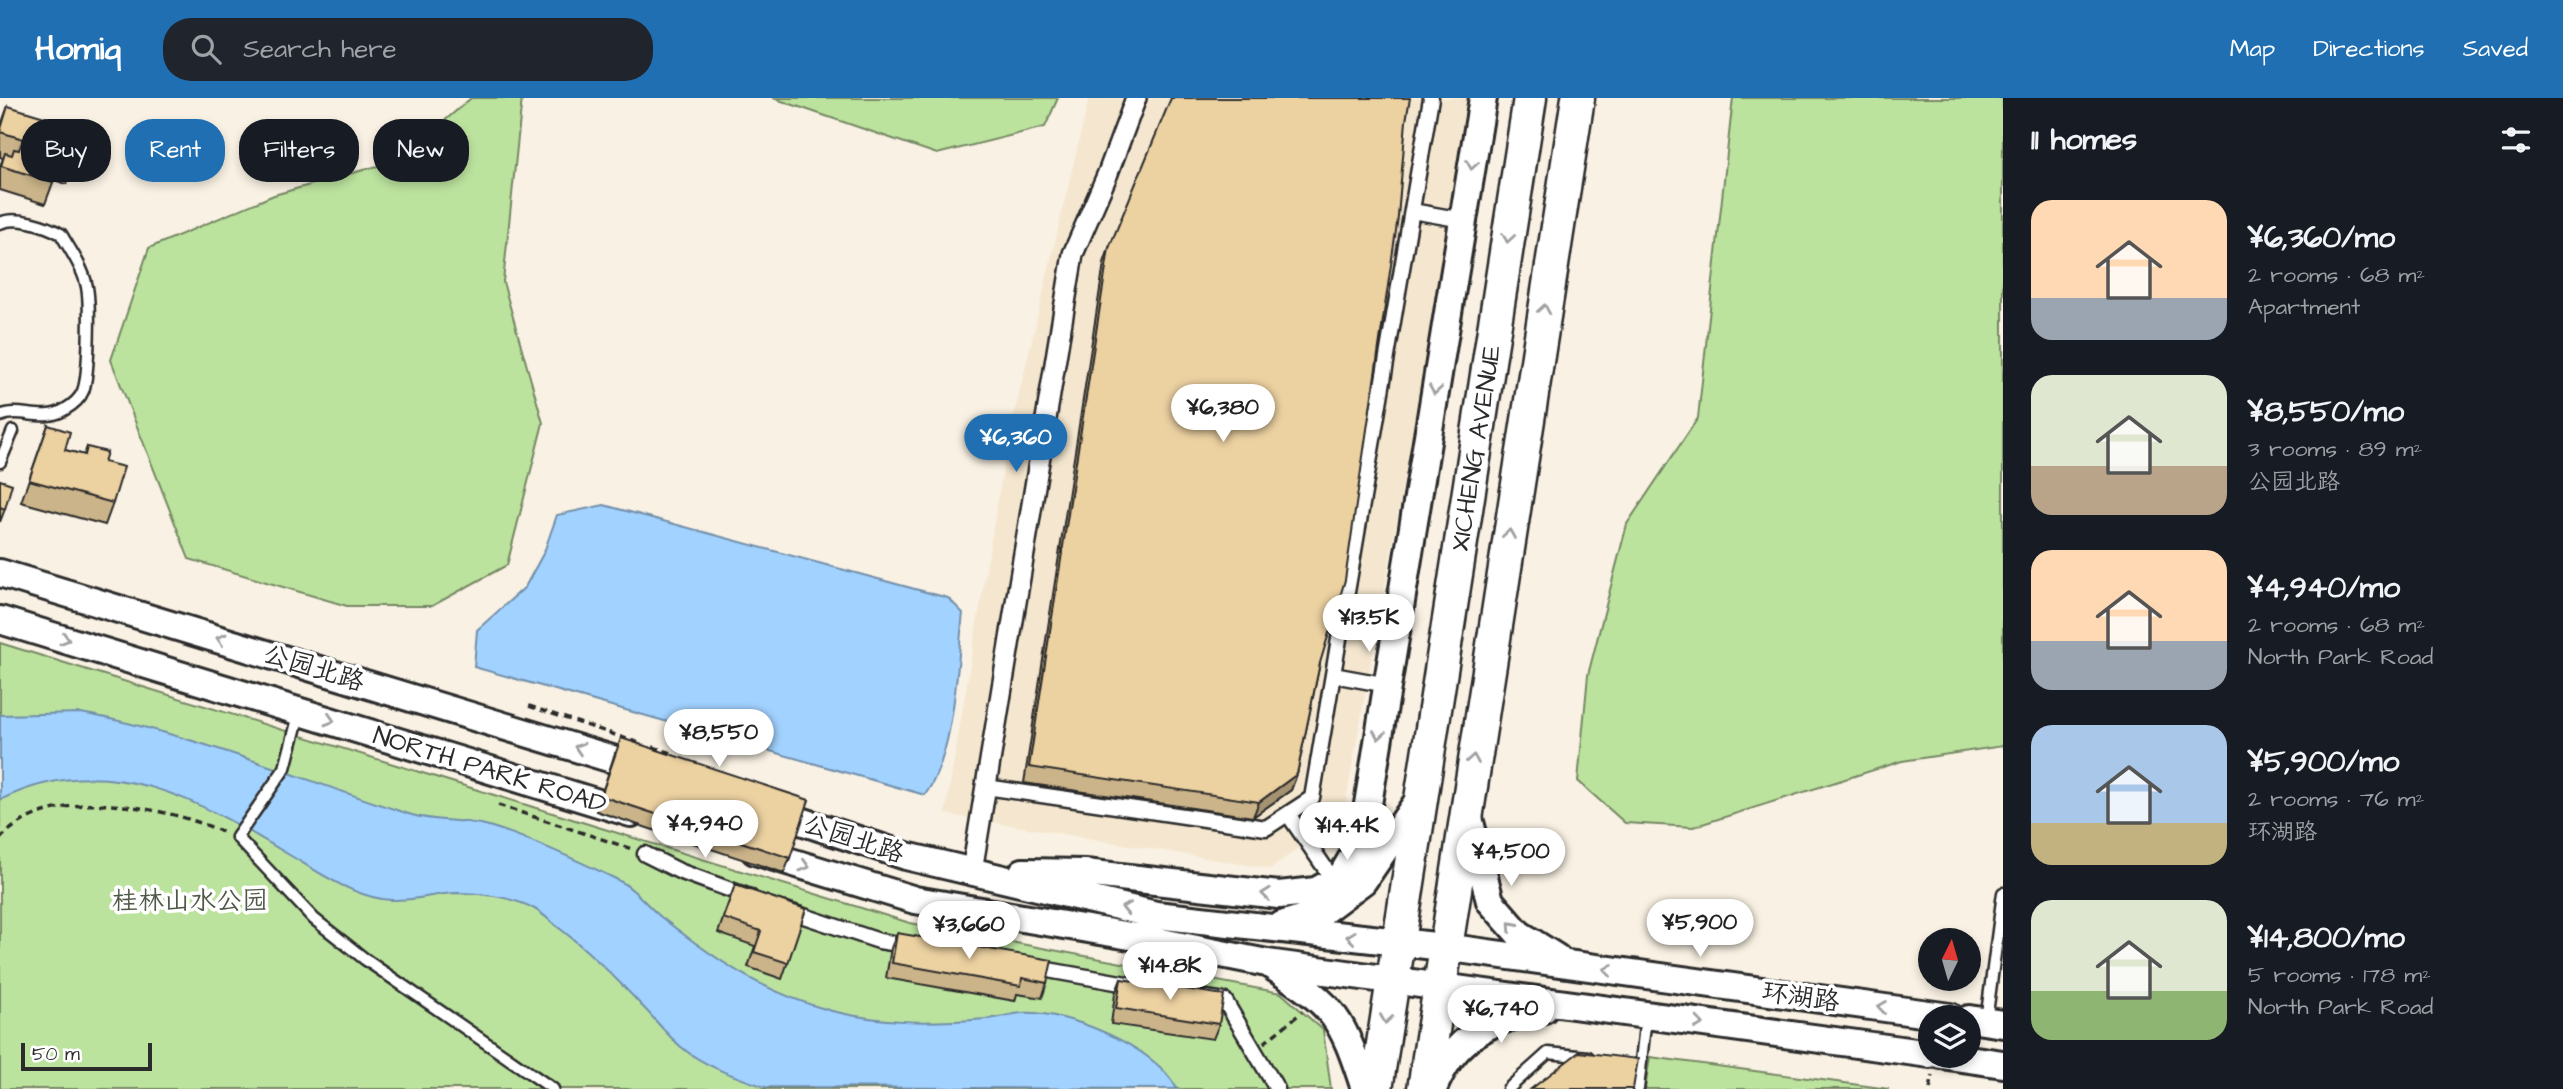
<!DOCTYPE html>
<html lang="en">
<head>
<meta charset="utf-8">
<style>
  body { margin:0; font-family:"Architects Daughter","LXGW WenKai TC",sans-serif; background:#20242c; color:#f1f3f6; height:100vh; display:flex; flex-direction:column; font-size:26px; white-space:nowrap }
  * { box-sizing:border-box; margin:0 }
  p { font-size:23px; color:#9ea1a6 }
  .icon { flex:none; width:38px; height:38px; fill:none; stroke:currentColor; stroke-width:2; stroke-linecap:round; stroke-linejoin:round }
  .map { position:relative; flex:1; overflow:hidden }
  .panel { display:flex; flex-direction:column; background:#171b24; width:560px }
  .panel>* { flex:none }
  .guide { position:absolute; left:21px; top:21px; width:665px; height:63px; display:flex; gap:14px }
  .needle { width:46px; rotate:5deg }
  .controls { position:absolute; left:1918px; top:830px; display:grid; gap:14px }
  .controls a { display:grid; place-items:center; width:63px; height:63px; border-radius:50%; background:#171b24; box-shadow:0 4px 10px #0003; font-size:35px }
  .scale { position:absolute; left:21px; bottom:18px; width:131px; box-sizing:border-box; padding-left:7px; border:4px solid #2b2b2b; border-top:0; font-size:19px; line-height:24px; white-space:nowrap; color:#2b2b2b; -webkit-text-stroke:5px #fff; paint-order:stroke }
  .price { position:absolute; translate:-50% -60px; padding:0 16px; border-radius:24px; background:#fff; color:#222; font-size:23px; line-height:46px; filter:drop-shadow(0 2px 4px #0008) }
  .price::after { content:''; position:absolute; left:50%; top:42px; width:21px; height:16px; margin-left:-10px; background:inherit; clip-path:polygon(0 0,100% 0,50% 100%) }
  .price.selected { background:#1f6fb2; color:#fff }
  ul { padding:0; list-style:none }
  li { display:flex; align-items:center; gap:21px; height:175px; padding:0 28px }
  li span { display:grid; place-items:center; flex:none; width:196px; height:140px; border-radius:21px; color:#555 }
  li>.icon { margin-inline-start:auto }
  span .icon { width:84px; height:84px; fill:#fffc; stroke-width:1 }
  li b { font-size:30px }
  h2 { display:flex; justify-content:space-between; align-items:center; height:84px; padding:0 28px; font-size:30px }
  .chip { padding:0 24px; border-radius:28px; background:#171b24; box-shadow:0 4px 10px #0003; font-size:24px; line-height:63px }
  .chip.selected { background:#1f6fb2; color:#fff }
  header { display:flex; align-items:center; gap:42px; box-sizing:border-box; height:98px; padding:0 35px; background:#1f6fb2; color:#fff }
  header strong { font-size:33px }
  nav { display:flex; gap:38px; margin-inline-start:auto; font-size:24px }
  .search { width:490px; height:63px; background:#20242c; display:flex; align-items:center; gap:18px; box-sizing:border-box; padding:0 24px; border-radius:28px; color:#9ea1a6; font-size:26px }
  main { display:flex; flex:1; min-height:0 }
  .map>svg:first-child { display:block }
</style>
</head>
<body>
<header>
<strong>Homiq</strong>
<div class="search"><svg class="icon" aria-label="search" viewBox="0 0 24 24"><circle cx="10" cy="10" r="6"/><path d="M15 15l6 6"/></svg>Search here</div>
<nav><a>Map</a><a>Directions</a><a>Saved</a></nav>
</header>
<main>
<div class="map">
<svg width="2003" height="991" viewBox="0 0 2003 991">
  <rect width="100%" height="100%" fill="#f9f1e3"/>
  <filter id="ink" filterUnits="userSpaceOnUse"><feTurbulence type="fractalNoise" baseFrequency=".0143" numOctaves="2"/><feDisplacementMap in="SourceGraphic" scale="14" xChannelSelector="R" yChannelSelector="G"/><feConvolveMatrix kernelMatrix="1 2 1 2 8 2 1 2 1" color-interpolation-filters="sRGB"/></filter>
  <g filter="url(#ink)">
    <!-- built -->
    <path fill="#f5e7cf" d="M 1089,0 L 1473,0 L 1344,714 L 1271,771 L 945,716 L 1007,347 Z"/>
    <!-- green -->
    <path fill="#bce39e" stroke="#748764" stroke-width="2" d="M 471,0 L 522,0 L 503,184 L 543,325 L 507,467 L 432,508 L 347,508 L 189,461 L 111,262 L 149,150 L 274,97 L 399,62 Z
      M 773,0 L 1058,0 L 1045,29 L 937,56 Z
      M 1733,0 L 2003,0 L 2003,648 L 1902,663 L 1693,729 L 1625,725 L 1578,683 L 1588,577 L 1627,426 L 1698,320 Z
      M 0,545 L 910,825 L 1281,895 L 1323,932 L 1331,991 L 0,991 Z
      M 1650,959 L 1889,991 L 1645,991 Z"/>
    <!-- water -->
    <path fill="#a2d2ff" stroke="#728faa" stroke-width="2" d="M 604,407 L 948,500 L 963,515 C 957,567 955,656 925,697 L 474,569 L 477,532 L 525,489 L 544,454 L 557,417 Z
      M 81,615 C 195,636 302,682 412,717 C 436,724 464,721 489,728 C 532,741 575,761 616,781 C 635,790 645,806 661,819 C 716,862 763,895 832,913 C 884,926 933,925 986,921 C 998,920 1010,916 1022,915 C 1066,912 1157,949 1177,991 L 765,989 C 736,979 703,968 680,948 C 666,936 656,922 643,909 C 618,882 592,856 563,833 C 553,826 544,816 533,810 C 512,799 480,795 456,795 C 432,796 406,805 382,801 C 350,796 318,774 291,758 C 198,702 108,649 0,702 L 0,617 Z"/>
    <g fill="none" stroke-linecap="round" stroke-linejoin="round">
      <!-- service casing -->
      <g stroke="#2b2b2b" stroke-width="15">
        <path id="service" d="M 0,125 C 16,117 47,128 61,136 C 70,152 82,168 86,185 C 91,201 89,278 83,293 C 80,301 71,308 64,312 C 42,325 21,309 0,318
          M 0,364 L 13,333
          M 299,617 L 285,670 L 237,739 L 314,821 L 366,862 L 553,991
          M 1986,923 L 2003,795
          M 1508,991 L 1548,955 L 1588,959
          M 1638,991 L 1646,918"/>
      </g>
      <!-- pedestrian casing -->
      <g stroke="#2b2b2b" stroke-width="19">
        <path id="pedestrian" d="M 1412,113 L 1463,122
          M 1333,577 L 1388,587
          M 986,689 L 1266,730 L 1312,700 L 1431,0
          M 1288,716 L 1334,783
          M 645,756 L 679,773 L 750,799
          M 786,812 L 879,843 L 911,848
          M 1031,869 L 1138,888
          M 1206,900 L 1225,903 L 1277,991"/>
      </g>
      <!-- minor casing -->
      <g stroke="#2b2b2b" stroke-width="24">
        <path id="minor" d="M 972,773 L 1073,156 L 1108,75 L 1136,0"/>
      </g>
      <!-- secondary casing -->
      <g stroke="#2b2b2b" stroke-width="32">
        <path id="secondary" d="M 0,475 L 645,671
          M 0,522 L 631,715
          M 768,712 L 906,758 L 1156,817 L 1444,849 L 1950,919
          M 1469,720 L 1490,803 L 1519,836 L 1557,860
          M 755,753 L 915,802 L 1136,839 L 1267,865 L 1930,956
          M 1023,774 L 1085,775 L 1279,797 L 1316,793 L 1341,779 L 1362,743 L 1483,0
          M 1282,827 L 1320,815 L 1363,783 L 1420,700
          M 1272,868 C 1336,910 1341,918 1365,991
          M 1969,921 L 2003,926
          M 1941,957 L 2003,966
          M 1433,991 C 1454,939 1490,920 1544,911"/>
      </g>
      <!-- trunk casing -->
      <g stroke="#2b2b2b" stroke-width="37">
        <path id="trunk" d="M 1376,991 L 1530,0
          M 1424,991 L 1578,0"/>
      </g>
      <!-- path -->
      <path stroke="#2b2b2b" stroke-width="3.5" stroke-dasharray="7 5" stroke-linecap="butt" d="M 529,608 L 639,645
        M 653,649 L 675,656
        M 498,707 L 632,751
        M 0,741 C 50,686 165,707 225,735
        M 1264,945 L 1302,914
        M 1930,991 L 1933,977"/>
      <!-- service -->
      <use href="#service" stroke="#fff" stroke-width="10"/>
      <!-- pedestrian -->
      <use href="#pedestrian" stroke="#fff" stroke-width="14"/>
      <!-- minor -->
      <use href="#minor" stroke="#fff" stroke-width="19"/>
      <!-- secondary -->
      <use href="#secondary" stroke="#fff" stroke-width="26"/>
      <!-- trunk -->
      <use href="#trunk" stroke="#fff" stroke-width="32"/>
    </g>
    <!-- wall -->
    <path fill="#cbb48a" stroke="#2b2b2b" stroke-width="2" d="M 8,8 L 74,64 L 66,86 L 54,82 L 45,106 L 0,92 L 0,68 L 3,60 L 0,59 L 0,30 Z
      M 1109,150 L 1320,565 L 1297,676 L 1291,692 L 1253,719 L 1024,685 L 1104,165 Z
      M 48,327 L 65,352 L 84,357 L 87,349 L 104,364 L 113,405 L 105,427 L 21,404 Z
      M 0,382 L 5,411 L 0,424 Z
      M 615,655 L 790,760 L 784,775 L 596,713 Z
      M 735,787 L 806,811 L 782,881 L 748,869 L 755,848 L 718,835 Z
      M 897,835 L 1047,885 L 1042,900 L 1017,896 L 1015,903 L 886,880 L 891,850 Z
      M 1121,881 L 1219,926 L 1213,941 L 1111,926 L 1115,896 Z"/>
    <!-- shaded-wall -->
    <path fill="#a59271" stroke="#2b2b2b" stroke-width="2" d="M 1297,676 L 1291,692 L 1253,719 L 1259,704 Z"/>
    <!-- building -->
    <path fill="#ecd1a1" stroke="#2b2b2b" stroke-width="2" d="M 1171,0 L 1410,0 L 1406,23 L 1398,119 L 1345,482 L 1320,565 L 1297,676 L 1259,704 L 1029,669 L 1109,150 Z
      M 8,8 L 84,31 L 74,64 L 61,60 L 53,84 L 1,68 L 5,55 L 12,57 L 14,51 L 19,52 L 23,41 L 0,34 Z
      M 48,327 L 70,334 L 65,352 L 85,357 L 87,349 L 107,354 L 104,364 L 124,369 L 113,405 L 29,382 Z
      M 0,382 L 12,386 L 5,411 L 0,409 Z
      M 621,640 L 809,702 L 790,760 L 601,698 Z
      M 735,787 L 806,811 L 788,865 L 754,854 L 761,833 L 723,820 Z
      M 897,835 L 1052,862 L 1047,885 L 1022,880 L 1021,888 L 892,865 Z
      M 1121,881 L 1224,897 L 1219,926 L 1116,910 Z
      M 1579,954 L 1638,961 L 1633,991 L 1531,991 Z"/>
    <!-- one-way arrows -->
    <defs><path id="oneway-chevron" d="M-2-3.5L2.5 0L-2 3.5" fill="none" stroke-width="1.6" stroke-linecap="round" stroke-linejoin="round" transform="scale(1.75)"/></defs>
    <g stroke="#a0a0a0">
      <use href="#oneway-chevron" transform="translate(1472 67) rotate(99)"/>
      <use href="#oneway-chevron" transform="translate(1508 140) rotate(99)"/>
      <use href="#oneway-chevron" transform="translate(1544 211) rotate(-81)"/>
      <use href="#oneway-chevron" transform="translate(1435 292) rotate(99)"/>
      <use href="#oneway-chevron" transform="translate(1509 436) rotate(-81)"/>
      <use href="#oneway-chevron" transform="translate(65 541) rotate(17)"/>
      <use href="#oneway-chevron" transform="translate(221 541) rotate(-163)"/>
      <use href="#oneway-chevron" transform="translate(330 622) rotate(17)"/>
      <use href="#oneway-chevron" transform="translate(1379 637) rotate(99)"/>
      <use href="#oneway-chevron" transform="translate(579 650) rotate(-162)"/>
      <use href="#oneway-chevron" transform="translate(1473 661) rotate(-81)"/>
      <use href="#oneway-chevron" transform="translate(805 768) rotate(17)"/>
      <use href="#oneway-chevron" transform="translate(1266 796) rotate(-174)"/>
      <use href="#oneway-chevron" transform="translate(1126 810) rotate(-167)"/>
      <use href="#oneway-chevron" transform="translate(1512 828) rotate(-132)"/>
      <use href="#oneway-chevron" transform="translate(1351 839) rotate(-173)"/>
      <use href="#oneway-chevron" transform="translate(1608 872) rotate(-172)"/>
      <use href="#oneway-chevron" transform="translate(1882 909) rotate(-172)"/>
      <use href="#oneway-chevron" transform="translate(1386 921) rotate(98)"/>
      <use href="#oneway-chevron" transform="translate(1699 925) rotate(8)"/>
    </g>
  </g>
  <g text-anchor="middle" stroke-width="7" stroke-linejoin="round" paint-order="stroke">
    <!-- street labels -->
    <g font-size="26" fill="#2b2b2b" stroke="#fff">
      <text transform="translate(1475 350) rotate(-81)" y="9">XICHENG AVENUE</text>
      <text transform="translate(314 569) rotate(17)" y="9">公园北路</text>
      <text transform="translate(490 671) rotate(17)" y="9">NORTH PARK ROAD</text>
      <text transform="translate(854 740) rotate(18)" y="9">公园北路</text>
      <text transform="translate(1801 898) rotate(8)" y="9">环湖路</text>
    </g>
    <!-- park labels -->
    <g font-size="26" fill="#4f5948" stroke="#fff">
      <text x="190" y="811">桂林山水公园</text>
    </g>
  </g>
</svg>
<div class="controls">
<a><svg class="needle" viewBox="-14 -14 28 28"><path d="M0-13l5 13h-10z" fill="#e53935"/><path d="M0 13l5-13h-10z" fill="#9ea1a6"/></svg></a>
<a><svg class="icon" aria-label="layers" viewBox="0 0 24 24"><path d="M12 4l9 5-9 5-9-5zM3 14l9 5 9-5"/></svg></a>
</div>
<div class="scale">50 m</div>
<b class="price" style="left:1223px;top:346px">¥6,380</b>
<b class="price selected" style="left:1016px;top:376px">¥6,360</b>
<b class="price" style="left:1369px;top:556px">¥13.5K</b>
<b class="price" style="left:719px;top:671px">¥8,550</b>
<b class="price" style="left:705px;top:762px">¥4,940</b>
<b class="price" style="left:1347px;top:764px">¥14.4K</b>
<b class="price" style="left:1511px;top:790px">¥4,500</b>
<b class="price" style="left:1700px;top:861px">¥5,900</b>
<b class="price" style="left:969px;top:863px">¥3,660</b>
<b class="price" style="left:1170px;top:904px">¥14.8K</b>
<b class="price" style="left:1501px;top:947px">¥6,740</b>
<div class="guide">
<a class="chip">Buy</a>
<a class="chip selected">Rent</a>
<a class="chip">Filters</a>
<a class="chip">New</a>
</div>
</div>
<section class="panel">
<h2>11 homes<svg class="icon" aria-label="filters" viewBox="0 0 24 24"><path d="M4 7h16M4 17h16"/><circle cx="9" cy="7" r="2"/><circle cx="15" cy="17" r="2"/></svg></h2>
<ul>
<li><span style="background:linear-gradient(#ffd9b3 70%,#9aa5b1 0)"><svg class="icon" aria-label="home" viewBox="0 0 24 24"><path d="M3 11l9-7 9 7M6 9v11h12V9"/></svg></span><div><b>¥6,360/mo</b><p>2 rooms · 68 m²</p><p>Apartment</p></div></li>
<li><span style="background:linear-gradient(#dfe7d0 65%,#b9a48a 0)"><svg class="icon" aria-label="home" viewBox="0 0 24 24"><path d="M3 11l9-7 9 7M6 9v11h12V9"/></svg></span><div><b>¥8,550/mo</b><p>3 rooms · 89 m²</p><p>公园北路</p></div></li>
<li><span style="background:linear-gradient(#ffd9b3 65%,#9aa5b1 0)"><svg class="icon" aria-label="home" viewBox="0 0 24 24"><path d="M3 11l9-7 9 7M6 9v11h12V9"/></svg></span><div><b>¥4,940/mo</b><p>2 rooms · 68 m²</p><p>North Park Road</p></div></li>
<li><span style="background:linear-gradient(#a9c7e8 70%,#c2b280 0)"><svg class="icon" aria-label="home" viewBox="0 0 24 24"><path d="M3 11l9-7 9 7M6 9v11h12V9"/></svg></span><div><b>¥5,900/mo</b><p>2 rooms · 76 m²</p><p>环湖路</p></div></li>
<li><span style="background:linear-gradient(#dfe7d0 65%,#8fb573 0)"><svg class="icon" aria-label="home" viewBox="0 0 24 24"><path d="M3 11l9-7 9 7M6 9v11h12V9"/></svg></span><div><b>¥14,800/mo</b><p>5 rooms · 178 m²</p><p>North Park Road</p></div></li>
</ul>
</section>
</main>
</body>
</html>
